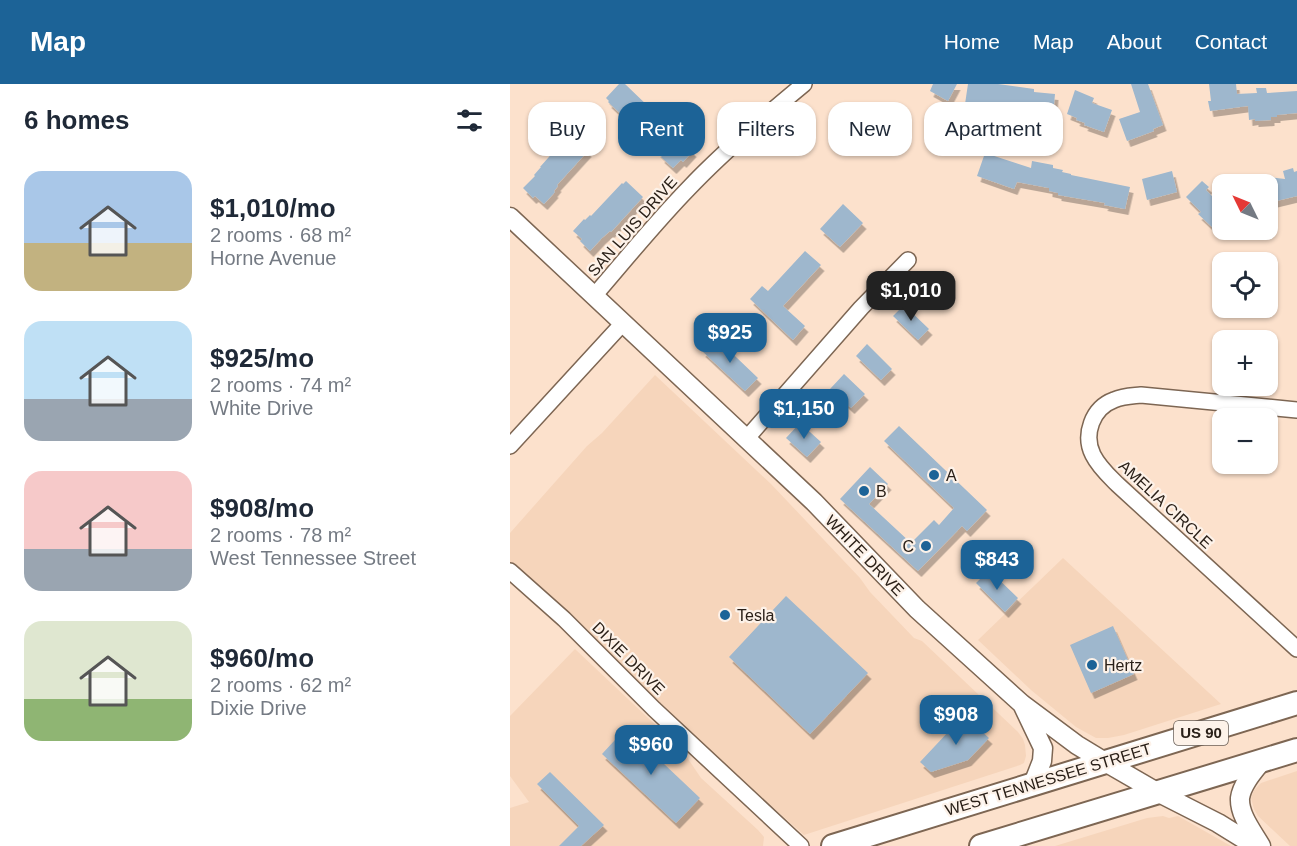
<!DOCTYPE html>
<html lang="en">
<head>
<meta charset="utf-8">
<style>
  body { margin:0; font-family:Helvetica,sans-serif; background:#f2f2f3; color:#1f2937; height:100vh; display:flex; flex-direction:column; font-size:22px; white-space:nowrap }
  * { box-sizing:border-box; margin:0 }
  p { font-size:20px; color:#747a83 }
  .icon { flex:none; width:33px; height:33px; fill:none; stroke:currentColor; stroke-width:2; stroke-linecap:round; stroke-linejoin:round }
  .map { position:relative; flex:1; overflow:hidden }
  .panel { display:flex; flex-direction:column; background:#fff; width:510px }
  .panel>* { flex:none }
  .top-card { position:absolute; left:18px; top:18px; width:570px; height:54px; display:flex; gap:12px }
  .needle { width:39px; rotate:313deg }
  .tools { position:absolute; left:702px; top:90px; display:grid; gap:12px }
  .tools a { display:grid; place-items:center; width:66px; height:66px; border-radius:12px; background:#fff; box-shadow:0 2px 4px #0004; font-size:30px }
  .price { position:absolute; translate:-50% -51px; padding:0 14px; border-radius:12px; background:#1c6397; color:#fff; font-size:20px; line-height:39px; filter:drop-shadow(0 2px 3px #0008) }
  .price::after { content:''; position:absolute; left:50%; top:36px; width:18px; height:14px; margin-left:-9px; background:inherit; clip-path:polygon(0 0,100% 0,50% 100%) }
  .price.current { background:#222; color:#fff }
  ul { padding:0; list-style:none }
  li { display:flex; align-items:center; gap:18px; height:150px; padding:0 24px }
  li span { display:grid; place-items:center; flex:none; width:168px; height:120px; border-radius:18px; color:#555 }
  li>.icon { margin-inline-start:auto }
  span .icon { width:72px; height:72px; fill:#fffc; stroke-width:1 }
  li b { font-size:26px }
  h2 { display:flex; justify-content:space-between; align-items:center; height:72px; padding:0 24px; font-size:26px }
  .tag { padding:0 21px; border-radius:18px; background:#fff; box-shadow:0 2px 4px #0004; font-size:21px; line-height:54px }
  .tag.current { background:#1c6397; color:#fff }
  header { display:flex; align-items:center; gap:36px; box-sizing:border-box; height:84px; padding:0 30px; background:#1c6397; color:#fff }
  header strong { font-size:28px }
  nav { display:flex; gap:33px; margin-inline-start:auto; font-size:21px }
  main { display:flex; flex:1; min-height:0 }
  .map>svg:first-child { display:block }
</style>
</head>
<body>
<header>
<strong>Map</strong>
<nav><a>Home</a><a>Map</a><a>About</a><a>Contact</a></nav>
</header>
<main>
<section class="panel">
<h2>6 homes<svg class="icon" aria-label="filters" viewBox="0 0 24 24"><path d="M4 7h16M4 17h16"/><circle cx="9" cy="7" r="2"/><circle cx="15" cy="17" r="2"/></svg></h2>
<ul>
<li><span style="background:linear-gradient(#a9c7e8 60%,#c2b280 0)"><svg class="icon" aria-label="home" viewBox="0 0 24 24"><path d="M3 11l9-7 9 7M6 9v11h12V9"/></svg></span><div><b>$1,010/mo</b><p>2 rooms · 68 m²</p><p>Horne Avenue</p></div></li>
<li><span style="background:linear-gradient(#bfe0f5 65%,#9aa5b1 0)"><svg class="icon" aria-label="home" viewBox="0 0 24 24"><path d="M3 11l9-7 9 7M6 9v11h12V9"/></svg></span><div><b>$925/mo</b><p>2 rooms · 74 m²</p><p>White Drive</p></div></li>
<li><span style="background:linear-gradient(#f6c9c9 65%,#9aa5b1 0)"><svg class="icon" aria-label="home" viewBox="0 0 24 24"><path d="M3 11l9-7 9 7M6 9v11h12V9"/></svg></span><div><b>$908/mo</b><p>2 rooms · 78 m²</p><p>West Tennessee Street</p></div></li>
<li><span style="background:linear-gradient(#dfe7d0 65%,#8fb573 0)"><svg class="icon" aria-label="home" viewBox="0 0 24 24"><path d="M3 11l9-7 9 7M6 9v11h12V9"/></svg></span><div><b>$960/mo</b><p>2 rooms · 62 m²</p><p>Dixie Drive</p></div></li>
</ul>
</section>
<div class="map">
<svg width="787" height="762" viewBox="0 0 787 762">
  <defs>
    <filter id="shadow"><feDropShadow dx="3.5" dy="6" stdDeviation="0" flood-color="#0004"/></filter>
  </defs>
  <rect width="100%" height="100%" fill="#fce1cc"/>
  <!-- built -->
  <path fill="#f6d5bb" d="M 145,291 L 261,400 L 350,494 L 360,508 L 404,554 L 412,557 L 508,648 L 513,655 L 515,661 L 516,672 L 514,679 L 510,681 L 294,751 L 0,489 L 0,449 L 77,362 L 92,349 Z
    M 553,474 L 711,620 L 614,651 L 598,654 L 586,654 L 566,643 L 521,606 L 468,556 Z
    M 65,565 L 172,666 L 191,694 L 248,746 L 254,753 L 253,762 L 0,762 L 0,724 L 19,718 L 0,692 L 0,632 Z
    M 787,687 L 787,762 L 780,762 L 748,732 L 744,725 L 741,714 L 744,706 L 751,699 Z
    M 653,732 L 659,734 L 668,732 L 721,762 L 545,762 L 637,734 Z"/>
  <!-- building -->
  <path fill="#9eb7cd" filter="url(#shadow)" d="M 109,0 L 115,0 L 164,47 L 163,48 L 183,67 L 173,78 L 171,76 L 163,84 L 151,73 L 152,72 L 147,67 L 149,66 L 98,18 L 99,17 L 96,14 Z
    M 423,0 L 447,0 L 438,17 L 420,7 Z
    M 458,0 L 488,0 L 524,5 L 524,8 L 545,10 L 543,31 L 521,28 L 521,26 L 484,21 L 484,24 L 455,20 Z
    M 621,0 L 638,0 L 653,41 L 643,45 L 644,47 L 617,57 L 609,35 L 630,28 Z
    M 699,0 L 726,0 L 727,10 L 747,9 L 746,4 L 756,4 L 757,9 L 787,7 L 787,29 L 767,31 L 767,33 L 761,33 L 761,36 L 745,37 L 745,35 L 739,36 L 738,22 L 700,27 L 698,17 L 701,17 Z
    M 565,6 L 584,14 L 582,19 L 602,26 L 594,48 L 574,41 L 575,39 L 566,36 L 567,34 L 557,30 Z
    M 62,47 L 80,63 L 77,66 L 78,67 L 47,101 L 48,102 L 44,107 L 45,108 L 34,120 L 25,112 L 23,114 L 13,104 L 25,92 L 24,91 L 31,83 L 30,83 Z
    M 475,69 L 521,84 L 522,77 L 543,81 L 543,84 L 553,86 L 552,88 L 561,90 L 561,91 L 620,103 L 615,125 L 594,121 L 595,119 L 548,111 L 548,109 L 539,107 L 539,104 L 507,98 L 504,105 L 467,92 Z
    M 783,84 L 784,88 L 787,87 L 787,112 L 758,119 L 758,93 L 775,95 L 773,87 Z
    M 662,87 L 667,108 L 637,116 L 632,95 Z
    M 116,97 L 133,113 L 101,148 L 100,147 L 92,154 L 80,167 L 70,157 L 72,155 L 63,147 L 74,135 L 75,136 L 80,131 L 81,132 L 112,99 L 113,100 Z
    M 692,97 L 699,103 L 696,106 L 712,122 L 712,134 L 703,144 L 688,130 L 691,128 L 676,113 Z
    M 333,120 L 353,139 L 330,163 L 310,145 Z
    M 295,167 L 311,181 L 273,222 L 295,242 L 283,256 L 240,215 L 252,202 L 258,207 Z
    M 394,221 L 419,245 L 408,256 L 383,232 Z
    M 205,253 L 248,294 L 235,307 L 192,267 Z
    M 357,260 L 382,285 L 371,296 L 346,272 Z
    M 334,290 L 355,310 L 341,324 L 320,305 Z
    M 290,339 L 311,358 L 297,373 L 276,354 Z
    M 389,342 L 477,426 L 457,447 L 452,442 L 408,487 L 330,415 L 360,383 L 378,400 L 359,420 L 401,459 L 424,436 L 429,441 L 444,424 L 374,357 Z
    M 479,486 L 508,514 L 495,528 L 466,499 Z
    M 276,512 L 358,589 L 300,650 L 219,573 Z
    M 603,542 L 624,590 L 581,609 L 560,561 Z
    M 454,631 L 479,654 L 458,676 L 421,688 L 410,678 Z
    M 116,644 L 190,714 L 166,739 L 92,670 Z
    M 40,688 L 94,741 L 71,762 L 49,762 L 69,742 L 27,700 Z"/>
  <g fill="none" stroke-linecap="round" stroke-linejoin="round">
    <!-- minor casing -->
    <g stroke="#7d6653" stroke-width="18">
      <path id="minor" d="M 84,212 C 115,176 145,139 178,105 C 214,67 254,33 294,0
        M 787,326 L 631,311 C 622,312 613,312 604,316 C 582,324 573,351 583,371 C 589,383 598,391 607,400 L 787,565
        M 237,354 L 351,224 L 398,176
        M 0,362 L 113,239
        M 0,487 L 54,535 L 144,625 L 291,762"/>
    </g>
    <!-- tertiary casing -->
    <g stroke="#7d6653" stroke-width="21">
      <path id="tertiary" d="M 0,133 L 304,418 L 407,525 L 512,620 L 567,661 L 595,678 L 647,708 L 708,739 L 745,762
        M 513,622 L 533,664 L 532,677 L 523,700
        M 751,762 C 743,748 729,731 730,714 C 732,700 744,687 752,677"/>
    </g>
    <!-- primary casing -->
    <g stroke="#7d6653" stroke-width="26">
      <path id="primary" d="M 323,762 L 787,619
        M 471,762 L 787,666"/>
    </g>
    <!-- minor -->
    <use href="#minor" stroke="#fff" stroke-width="15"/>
    <!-- tertiary -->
    <use href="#tertiary" stroke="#fff" stroke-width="18"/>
    <!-- primary -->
    <use href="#primary" stroke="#fff" stroke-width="22"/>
  </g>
  <!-- markers -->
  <g fill="#1c6397" stroke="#fdf2e9" stroke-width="2">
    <circle cx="424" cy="391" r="6"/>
    <circle cx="354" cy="407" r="6"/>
    <circle cx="416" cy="462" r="6"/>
    <circle cx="215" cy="531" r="6"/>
    <circle cx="582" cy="581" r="6"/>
  </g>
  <g text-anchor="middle" stroke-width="4.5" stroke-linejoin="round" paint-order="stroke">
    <!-- shield labels -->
    <rect fill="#fdf2e9" stroke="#695f57" stroke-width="1.5" x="664" y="637" width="54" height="24" rx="4.5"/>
    <g font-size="15" font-weight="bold" fill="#2a2018">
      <text x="691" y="654">US 90</text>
    </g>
    <!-- street labels -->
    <g font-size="16" fill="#2a2018" stroke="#fdf2e9">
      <text transform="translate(122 142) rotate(-49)" y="6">SAN LUIS DRIVE</text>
      <text transform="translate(656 420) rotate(43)" y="6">AMELIA CIRCLE</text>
      <text transform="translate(355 471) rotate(46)" y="6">WHITE DRIVE</text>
      <text transform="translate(119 574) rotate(45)" y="6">DIXIE DRIVE</text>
      <text transform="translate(538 695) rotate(-17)" y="6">WEST TENNESSEE STREET</text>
    </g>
    <!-- poi labels -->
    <g font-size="16" fill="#2a2018" stroke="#fdf2e9" text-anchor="start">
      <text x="436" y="397">A</text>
      <text x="366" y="413">B</text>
      <text x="404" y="468" text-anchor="end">C</text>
      <text x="227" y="537">Tesla</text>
      <text x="594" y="587">Hertz</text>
    </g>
  </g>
</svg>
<div class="tools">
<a><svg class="needle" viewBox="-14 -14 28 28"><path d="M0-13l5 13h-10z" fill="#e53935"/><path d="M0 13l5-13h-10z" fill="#747a83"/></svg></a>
<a><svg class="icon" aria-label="locate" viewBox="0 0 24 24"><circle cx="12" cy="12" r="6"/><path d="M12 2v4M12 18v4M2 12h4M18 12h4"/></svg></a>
<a>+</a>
<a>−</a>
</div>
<b class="price current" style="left:401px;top:238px">$1,010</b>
<b class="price" style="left:220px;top:280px">$925</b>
<b class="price" style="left:294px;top:356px">$1,150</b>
<b class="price" style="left:487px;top:507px">$843</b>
<b class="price" style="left:446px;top:662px">$908</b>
<b class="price" style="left:141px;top:692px">$960</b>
<div class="top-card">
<a class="tag">Buy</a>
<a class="tag current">Rent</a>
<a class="tag">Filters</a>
<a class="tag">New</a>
<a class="tag">Apartment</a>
</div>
</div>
</main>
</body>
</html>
